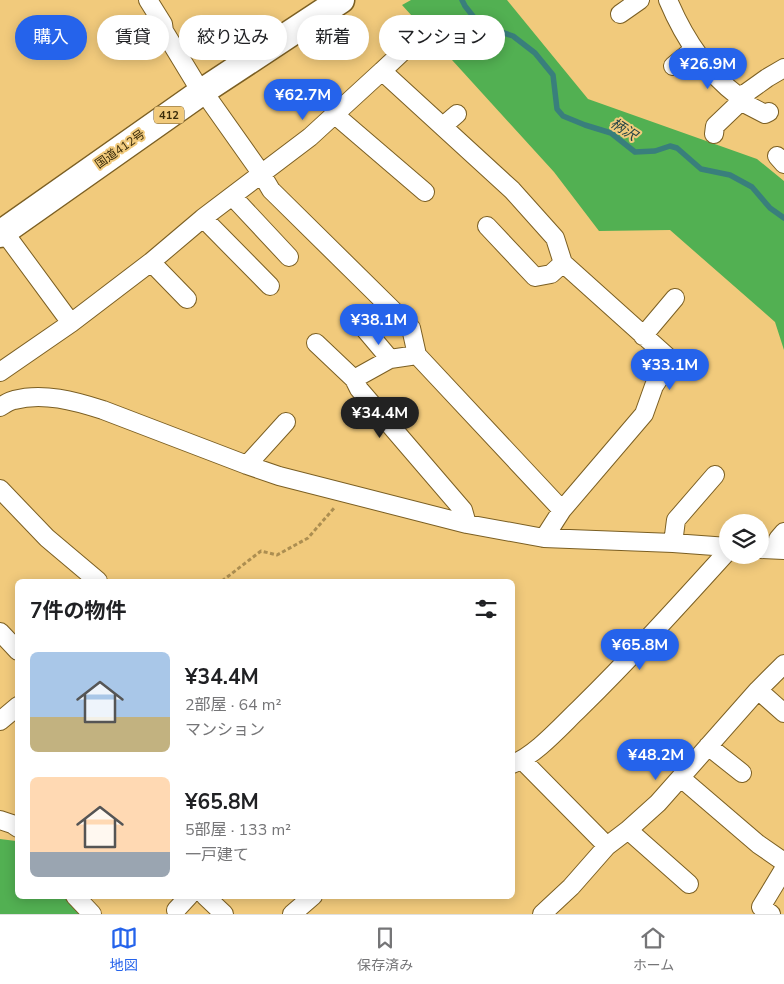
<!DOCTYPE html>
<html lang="ja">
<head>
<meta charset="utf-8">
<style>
  body { margin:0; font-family:"Nunito Sans","Noto Sans JP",sans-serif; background:#f2f2f2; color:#202124; height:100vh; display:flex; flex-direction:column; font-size:19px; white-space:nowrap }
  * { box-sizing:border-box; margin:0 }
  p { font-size:16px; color:#757577 }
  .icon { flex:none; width:28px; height:28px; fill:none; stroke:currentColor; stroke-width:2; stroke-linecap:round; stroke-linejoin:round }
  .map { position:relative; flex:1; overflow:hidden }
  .panel { position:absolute; left:15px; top:579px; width:500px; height:320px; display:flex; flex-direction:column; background:#fff; border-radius:8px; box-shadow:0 2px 12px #0003 }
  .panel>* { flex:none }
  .top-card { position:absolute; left:15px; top:15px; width:500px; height:45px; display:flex; gap:10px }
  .tools { position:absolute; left:719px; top:514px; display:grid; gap:10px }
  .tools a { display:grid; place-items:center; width:50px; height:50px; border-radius:50%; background:#fff; box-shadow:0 2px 12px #0003; font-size:25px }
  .price { position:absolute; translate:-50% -42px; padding:0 11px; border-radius:18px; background:#2563eb; color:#fff; font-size:16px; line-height:32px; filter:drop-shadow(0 1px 2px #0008) }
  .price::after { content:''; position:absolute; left:50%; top:30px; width:15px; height:11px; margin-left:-8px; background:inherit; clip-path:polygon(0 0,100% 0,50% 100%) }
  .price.active { background:#222; color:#fff }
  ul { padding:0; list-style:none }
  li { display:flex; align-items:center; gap:15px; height:125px; padding:0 15px }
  li span { display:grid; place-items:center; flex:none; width:140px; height:100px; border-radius:8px; color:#555 }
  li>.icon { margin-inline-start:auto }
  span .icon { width:60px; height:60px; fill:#fffc; stroke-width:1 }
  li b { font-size:21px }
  h2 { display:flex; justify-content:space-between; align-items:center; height:60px; padding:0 15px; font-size:21px }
  .tag { padding:0 18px; border-radius:22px; background:#fff; box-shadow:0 2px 12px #0003; font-size:18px; line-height:45px }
  .tag.active { background:#2563eb; color:#fff }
  .tab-bar { display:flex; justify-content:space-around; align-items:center; height:70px; border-top:1px solid #e0e0e0; background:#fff; font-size:14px; color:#757577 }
  .tab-bar a { display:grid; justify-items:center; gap:2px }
  .tab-bar .active { color:#2563eb }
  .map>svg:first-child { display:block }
</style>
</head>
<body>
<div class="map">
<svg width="784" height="914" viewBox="0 0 784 914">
  <rect width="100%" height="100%" fill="#f1ca7c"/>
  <!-- forest -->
  <path fill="#52b052" d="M 411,0 L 507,0 L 588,99 L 757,159 L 784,181 L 784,350 L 775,322 L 670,230 L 599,231 L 554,172 L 402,5 Z
    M 0,839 L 16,841 L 17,843 L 18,896 L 65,896 L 81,914 L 0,914 Z"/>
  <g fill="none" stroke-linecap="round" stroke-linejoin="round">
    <!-- stream -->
    <path stroke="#397f7c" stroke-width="5.5" d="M 462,0 L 465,6 L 480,25 L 513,36 L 535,53 L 553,75 L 557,109 L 563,116 L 585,125 L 611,133 L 635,152 L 655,151 L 670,146 L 677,148 L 701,169 L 730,175 L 752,187 L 770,208 L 784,218"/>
    <!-- minor casing -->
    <g stroke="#7b5f23" stroke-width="20">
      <path id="minor" d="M 148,0 L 163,24 L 164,31 L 195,82 L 203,91 L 261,173 L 271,190 L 411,328 L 417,355 L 562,510
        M 668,0 C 684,38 705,71 738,96 L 746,93 L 767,78 L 784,68
        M 620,14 L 640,0
        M 128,43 L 151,24 L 159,19
        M 673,66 L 694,49
        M 382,71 L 414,41
        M 738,100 L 765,114 L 769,112
        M 334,114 L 425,192
        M 443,126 L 457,114
        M 714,134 L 715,126 L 737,105 L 738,96
        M 777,156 L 784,164
        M 232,196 L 289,257
        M 203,218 L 270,286
        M 487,226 L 535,277 L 551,274 L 563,263
        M 0,229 L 4,232 L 71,323
        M 151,262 L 187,299
        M 363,327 L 390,359
        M 643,336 L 675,298
        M 316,343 L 354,379 L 359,389 L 463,510 L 467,524
        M 0,372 L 71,323 L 151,262 L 203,218 L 310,137 L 382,71 L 512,190 L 555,238 L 563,263 L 671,360 L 654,386 L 644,414 L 562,510 L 544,538
        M 354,379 L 390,359 L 417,355
        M 0,407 C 5,404 9,401 14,400 C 43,392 75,401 103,410 L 247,465 L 279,476 L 467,524 L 544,538 L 673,543 L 728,547
        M 247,465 L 286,422
        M 0,489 L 47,538 L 98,581
        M 673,543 L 676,520 L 715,475
        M 760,549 L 784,550
        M 779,550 L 778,539 L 784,532
        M 0,632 L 18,651
        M 758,690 L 784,713
        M 0,721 L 18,706
        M 708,746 L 742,773
        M 522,760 L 607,846
        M 512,764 C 535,756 562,725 579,709 C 631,658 679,605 728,551
        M 681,778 L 758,844 L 784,862
        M 0,820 L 12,824 L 18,828
        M 628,830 L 689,884
        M 75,896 L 92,914
        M 205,896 L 224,914
        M 176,910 L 189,896
        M 292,914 L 313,896
        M 542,914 L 571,887 L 607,846 L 628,830 L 658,803 L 758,690 L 784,664
        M 771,914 L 761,907 L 784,869"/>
    </g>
    <!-- highway casing -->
    <g stroke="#7b5f23" stroke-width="29">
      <path id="highway" d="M 0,234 L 203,91 L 341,0"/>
    </g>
    <!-- path -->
    <path stroke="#ac8e51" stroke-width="3" stroke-dasharray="4 2.5" stroke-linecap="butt" d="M 222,581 L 261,551 L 277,555 L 308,538 L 335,507"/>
    <!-- minor -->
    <use href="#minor" stroke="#fff" stroke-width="18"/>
    <!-- highway -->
    <use href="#highway" stroke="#fff" stroke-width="26"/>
  </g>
  <g text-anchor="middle" stroke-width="4" stroke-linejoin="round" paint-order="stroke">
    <!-- shield labels -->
    <rect fill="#f1ca7c" stroke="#725b2c" stroke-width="1" x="154" y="106.5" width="30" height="17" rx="4"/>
    <g font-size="11" font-weight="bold" fill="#3b2c0a">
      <text x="169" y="119">412</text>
    </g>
    <!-- street labels -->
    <g font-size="12" fill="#3b2c0a" stroke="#f1ca7c">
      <text transform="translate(120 149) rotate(-35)" y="4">国道412号</text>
    </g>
    <!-- water labels -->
    <g font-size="14" font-style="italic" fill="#224245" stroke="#f1ca7c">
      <text transform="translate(624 129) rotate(33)" y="5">柄沢</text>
    </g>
  </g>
</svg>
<div class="tools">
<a><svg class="icon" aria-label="layers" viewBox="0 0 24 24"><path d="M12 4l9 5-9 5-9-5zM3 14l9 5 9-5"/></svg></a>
</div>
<b class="price" style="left:708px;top:90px">¥26.9M</b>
<b class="price" style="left:303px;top:121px">¥62.7M</b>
<b class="price" style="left:379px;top:346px">¥38.1M</b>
<b class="price" style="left:670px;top:391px">¥33.1M</b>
<b class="price active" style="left:380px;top:439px">¥34.4M</b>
<b class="price" style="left:640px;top:671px">¥65.8M</b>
<b class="price" style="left:656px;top:781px">¥48.2M</b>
<div class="top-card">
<a class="tag active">購入</a>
<a class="tag">賃貸</a>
<a class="tag">絞り込み</a>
<a class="tag">新着</a>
<a class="tag">マンション</a>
</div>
<section class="panel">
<h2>7件の物件<svg class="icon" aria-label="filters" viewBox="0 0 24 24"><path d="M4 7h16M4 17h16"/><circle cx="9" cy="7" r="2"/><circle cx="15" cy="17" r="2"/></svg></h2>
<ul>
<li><span style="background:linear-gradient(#a9c7e8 65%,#c2b280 0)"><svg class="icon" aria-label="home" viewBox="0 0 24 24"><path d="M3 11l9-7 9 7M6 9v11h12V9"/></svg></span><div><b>¥34.4M</b><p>2部屋 · 64 m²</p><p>マンション</p></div></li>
<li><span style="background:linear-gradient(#ffd9b3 75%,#9aa5b1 0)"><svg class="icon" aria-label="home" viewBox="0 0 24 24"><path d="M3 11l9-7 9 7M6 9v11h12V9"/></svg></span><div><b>¥65.8M</b><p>5部屋 · 133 m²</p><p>一戸建て</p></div></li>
</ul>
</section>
</div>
<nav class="tab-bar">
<a class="active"><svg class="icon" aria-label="map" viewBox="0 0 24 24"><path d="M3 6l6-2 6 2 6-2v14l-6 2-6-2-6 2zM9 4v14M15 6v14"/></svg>地図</a>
<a><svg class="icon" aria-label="saved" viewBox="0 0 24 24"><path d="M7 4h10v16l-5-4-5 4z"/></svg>保存済み</a>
<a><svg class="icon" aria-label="home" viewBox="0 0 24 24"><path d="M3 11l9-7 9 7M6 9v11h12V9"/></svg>ホーム</a>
</nav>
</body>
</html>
